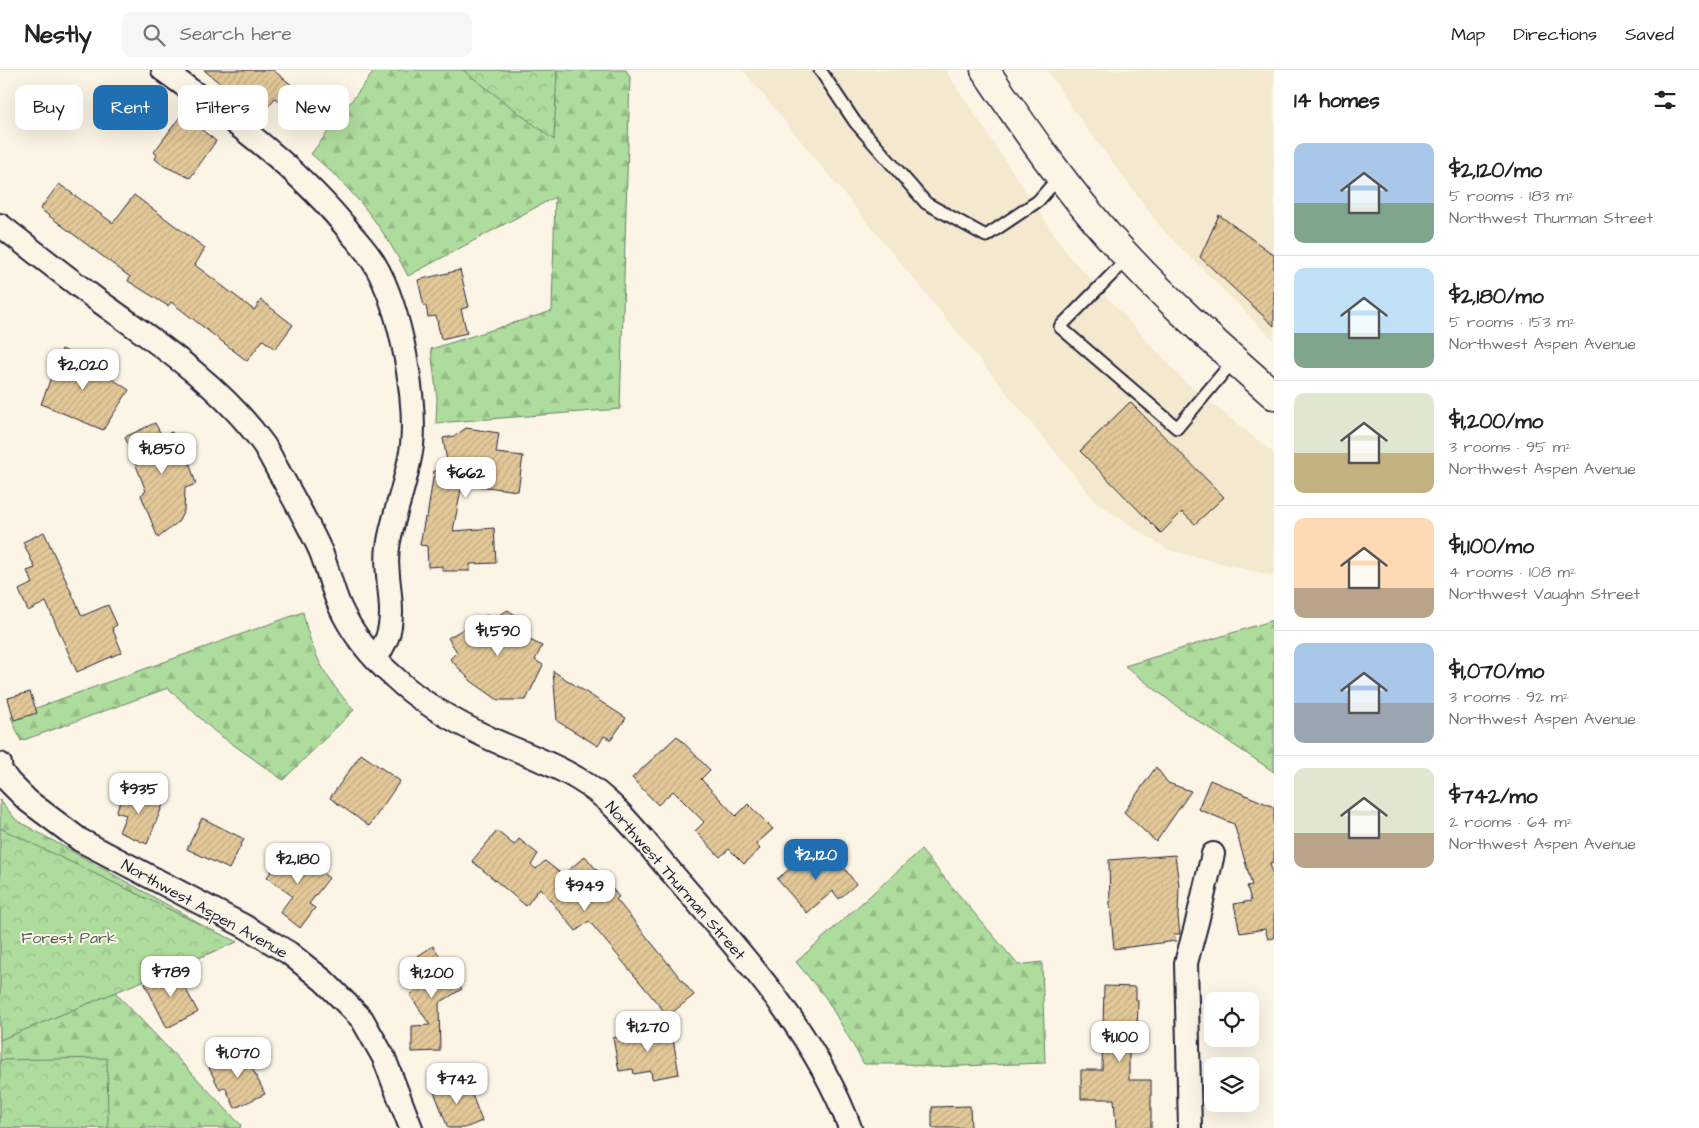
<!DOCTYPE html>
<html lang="en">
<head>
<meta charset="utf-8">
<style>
  body { margin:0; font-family:"Architects Daughter",sans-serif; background:#f6f6f6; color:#222; height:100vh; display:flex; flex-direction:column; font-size:19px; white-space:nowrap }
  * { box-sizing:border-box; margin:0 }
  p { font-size:16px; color:#767676 }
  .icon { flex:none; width:28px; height:28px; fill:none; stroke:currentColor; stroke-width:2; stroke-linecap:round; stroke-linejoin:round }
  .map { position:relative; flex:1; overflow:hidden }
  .panel { display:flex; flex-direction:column; background:#fff; width:425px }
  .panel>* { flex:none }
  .hud { position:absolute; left:15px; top:15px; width:475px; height:45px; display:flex; gap:10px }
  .fabs { position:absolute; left:1204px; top:922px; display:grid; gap:10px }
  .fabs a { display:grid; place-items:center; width:55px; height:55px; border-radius:10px; background:#fff; box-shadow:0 5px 20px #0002; font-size:25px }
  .price { position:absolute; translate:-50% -42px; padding:0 11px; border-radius:10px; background:#fff; color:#222; font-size:16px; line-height:32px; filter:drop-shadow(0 1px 2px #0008) }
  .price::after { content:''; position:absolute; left:50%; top:30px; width:15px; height:11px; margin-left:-8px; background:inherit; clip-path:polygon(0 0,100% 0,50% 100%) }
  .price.active { background:#1f6fb2; color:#fff }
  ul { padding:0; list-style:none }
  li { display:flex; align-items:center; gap:15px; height:125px; padding:0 20px }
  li+li { border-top:1px solid #e0e0e0 }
  li span { display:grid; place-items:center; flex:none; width:140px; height:100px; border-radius:10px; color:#555 }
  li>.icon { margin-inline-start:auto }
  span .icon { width:60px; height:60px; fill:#fffc; stroke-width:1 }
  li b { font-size:21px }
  h2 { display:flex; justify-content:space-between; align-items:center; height:60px; padding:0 20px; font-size:21px }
  .pill { padding:0 18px; border-radius:10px; background:#fff; box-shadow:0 5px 20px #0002; font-size:18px; line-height:45px }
  .pill.active { background:#1f6fb2; color:#fff }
  header { display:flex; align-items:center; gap:30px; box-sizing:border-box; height:70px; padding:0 25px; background:#fff; border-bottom:1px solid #e0e0e0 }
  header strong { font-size:24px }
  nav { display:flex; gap:28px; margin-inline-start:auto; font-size:18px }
  .search { width:350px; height:45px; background:#f6f6f6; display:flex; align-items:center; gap:12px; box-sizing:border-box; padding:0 18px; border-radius:10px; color:#767676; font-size:19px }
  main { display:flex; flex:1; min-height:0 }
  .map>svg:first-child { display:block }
</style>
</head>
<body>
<header>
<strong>Nestly</strong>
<div class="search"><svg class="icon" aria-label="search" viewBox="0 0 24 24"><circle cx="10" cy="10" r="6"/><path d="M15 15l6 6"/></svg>Search here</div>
<nav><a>Map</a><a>Directions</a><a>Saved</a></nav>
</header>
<main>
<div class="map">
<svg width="1274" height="1058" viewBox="0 0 1274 1058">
  <defs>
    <pattern id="forest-firs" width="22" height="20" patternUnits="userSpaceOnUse" patternTransform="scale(1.25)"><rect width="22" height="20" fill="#aedc9c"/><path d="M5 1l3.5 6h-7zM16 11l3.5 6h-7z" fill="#95bc87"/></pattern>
    <pattern id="park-crowns" width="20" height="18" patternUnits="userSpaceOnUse" patternTransform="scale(1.25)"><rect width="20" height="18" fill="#aedc9c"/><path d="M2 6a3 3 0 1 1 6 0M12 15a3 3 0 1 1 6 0" fill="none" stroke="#95bc87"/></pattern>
    <pattern id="building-hatch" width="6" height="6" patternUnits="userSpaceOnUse" patternTransform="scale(1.25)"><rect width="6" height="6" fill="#e3c898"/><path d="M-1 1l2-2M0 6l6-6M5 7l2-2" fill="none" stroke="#c2ac84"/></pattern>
  </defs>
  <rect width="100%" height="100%" fill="#fcf5e5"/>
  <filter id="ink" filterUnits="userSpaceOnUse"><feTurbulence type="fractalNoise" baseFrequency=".02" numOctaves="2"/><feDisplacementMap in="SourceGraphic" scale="10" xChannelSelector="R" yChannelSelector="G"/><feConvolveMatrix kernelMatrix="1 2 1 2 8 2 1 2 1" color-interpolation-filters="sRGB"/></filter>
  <g filter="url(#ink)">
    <!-- built -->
    <path fill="#f4e8ce" d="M 743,0 L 945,0 L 1068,185 L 1186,313 L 1274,383 L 1274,506 L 1168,480 L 1096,432 Z
      M 1047,0 L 1274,0 L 1274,270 L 1163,160 L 1072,38 Z"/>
    <!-- forest -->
    <path fill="url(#forest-firs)" stroke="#687f6c" d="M 375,0 L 626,0 L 630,7 L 620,339 L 436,353 L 437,328 L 431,279 L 552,241 L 555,127 L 408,206 C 382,155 355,121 311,84 Z
      M 303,542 C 311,583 326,609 354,640 L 283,710 L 214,661 L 168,618 L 21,671 L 11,647 Z
      M 1274,550 L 1274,702 L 1179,638 L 1125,596 Z
      M 0,730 L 16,750 L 198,852 L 204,861 L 111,918 L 241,1055 L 240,1058 L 0,1058 Z
      M 921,780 L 1018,895 L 1042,892 L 1045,993 L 931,997 L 907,994 L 864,994 L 826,928 L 796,892 Z"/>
    <!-- park -->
    <path fill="url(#park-crowns)" stroke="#687f6c" d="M 463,0 L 557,0 L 554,70 Z
      M 0,758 L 237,872 L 0,970 Z
      M 107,988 L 108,1058 L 0,1058 L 0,990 Z"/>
    <!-- building -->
    <path fill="url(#building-hatch)" stroke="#22223b" d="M 204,0 L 273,0 L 298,20 L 302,15 L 332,38 L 315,59 L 275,28 L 260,47 Z
      M 182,44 L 216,71 L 190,108 L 164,96 L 155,89 L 157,85 L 154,82 Z
      M 59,114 L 113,153 L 134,125 L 205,178 L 195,195 L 254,240 L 261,230 L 293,255 L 275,279 L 263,270 L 247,291 L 171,232 L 168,236 L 128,211 L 130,207 L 40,139 Z
      M 1219,145 L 1274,185 L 1274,256 L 1200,187 Z
      M 460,200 L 469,237 L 461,239 L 467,263 L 441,269 L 436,246 L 428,247 L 426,236 L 424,236 L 418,210 Z
      M 62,279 L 101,298 L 100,301 L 129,320 L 103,360 L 41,334 Z
      M 1130,332 L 1224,427 L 1195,454 L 1182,442 L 1161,463 L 1080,381 Z
      M 155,353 L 162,366 L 172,362 L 177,376 L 182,374 L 187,385 L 196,414 L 185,418 L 184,441 L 178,452 L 158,468 L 141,425 L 146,421 L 125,367 Z
      M 466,358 L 499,363 L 496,383 L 523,386 L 518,421 L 462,414 L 453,461 L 494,458 L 496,493 L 470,494 L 470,501 L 442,501 L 442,496 L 428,497 L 427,476 L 420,475 L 425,447 L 427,448 L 434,401 L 449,403 L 443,368 L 455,366 Z
      M 44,462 L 82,546 L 108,535 L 117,555 L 112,558 L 122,582 L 77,602 L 46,532 L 28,541 L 19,520 L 33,513 L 27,501 L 35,498 L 23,472 Z
      M 508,540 L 526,553 L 520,565 L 542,576 L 535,590 L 543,595 L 526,630 L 498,630 L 471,611 L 450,589 L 457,582 L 448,568 L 487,545 L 490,550 Z
      M 553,601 L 626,648 L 611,670 L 604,666 L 598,676 L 557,651 Z
      M 30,622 L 37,643 L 14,650 L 8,628 Z
      M 677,666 L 710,700 L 701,709 L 736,746 L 748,734 L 773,759 L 756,774 L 760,779 L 744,794 L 729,779 L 720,787 L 695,761 L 704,752 L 673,721 L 658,735 L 632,708 Z
      M 361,684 L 400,711 L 369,756 L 330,728 Z
      M 1156,697 L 1168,713 L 1191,721 L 1156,772 L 1124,742 Z
      M 1210,710 L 1274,737 L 1274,792 L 1270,793 L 1274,810 L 1274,868 L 1268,869 L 1265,859 L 1240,863 L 1234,834 L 1251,831 L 1247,816 L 1252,815 L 1234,754 L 1198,739 Z
      M 126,717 L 164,732 L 147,774 L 119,762 L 126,745 L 116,742 Z
      M 202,748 L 244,769 L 229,799 L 187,779 Z
      M 497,761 L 514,775 L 519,769 L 538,784 L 531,795 L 536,799 L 545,791 L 563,805 L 585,786 L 619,827 L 616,829 L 694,925 L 668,946 L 589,851 L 576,861 L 540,818 L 526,836 L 472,791 Z
      M 289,778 L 329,808 L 309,834 L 315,838 L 300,858 L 280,842 L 292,826 L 267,807 Z
      M 814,780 L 828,799 L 839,791 L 856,814 L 839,829 L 833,821 L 807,843 L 777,809 Z
      M 1175,785 L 1179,815 L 1178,847 L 1180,864 L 1174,864 L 1176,871 L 1114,879 L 1110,835 L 1109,790 Z
      M 433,876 L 462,919 L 439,933 L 440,981 L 412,982 L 412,956 L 430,955 L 410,925 L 427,913 L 412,890 Z
      M 175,899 L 198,942 L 167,958 L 145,914 Z
      M 1104,916 L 1136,917 L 1136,930 L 1138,930 L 1137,967 L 1129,967 L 1129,1010 L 1151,1010 L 1151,1058 L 1116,1058 L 1114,1029 L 1081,1029 L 1081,1000 L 1102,1000 Z
      M 671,957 L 679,1004 L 652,1009 L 651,1001 L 634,1004 L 633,999 L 619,1001 L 613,968 Z
      M 243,980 L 265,1024 L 235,1038 L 225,1017 L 220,1020 L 209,998 Z
      M 456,1010 L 458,1015 L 467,1012 L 482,1051 L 465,1058 L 448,1058 L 433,1019 Z
      M 970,1036 L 971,1058 L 932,1058 L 932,1037 Z"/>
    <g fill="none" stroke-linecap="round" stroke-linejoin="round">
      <!-- lane casing -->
      <g stroke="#22223b" stroke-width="15">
        <path id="lane" d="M 820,0 L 855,52 L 926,133 L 986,166 L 1038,131 L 1060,106
          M 1129,187 L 1060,257 L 1177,358 L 1234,290"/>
      </g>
      <!-- street casing -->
      <g stroke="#22223b" stroke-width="26">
        <path id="street" d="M 163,0 C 231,49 301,99 353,166 C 360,174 368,183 374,193 C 391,221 400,257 406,289 C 411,317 415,347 412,375 C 408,408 395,439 389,471 C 382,503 398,537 387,568 C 384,575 380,582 376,589
          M 0,155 C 32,180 64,205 96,229 C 156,272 221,315 264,375 C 271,386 276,398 283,409 C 296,433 310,457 321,482 C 328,500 332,519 340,537 C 352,563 372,588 394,607 C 421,633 457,653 491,669 C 520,682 550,692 578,709 C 616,731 643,770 672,803 C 739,881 814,960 850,1058
          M 0,694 L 1,701 L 9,712 L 28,731 L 80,770 L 246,857 L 289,883 L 324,911 L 362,949 L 384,988 L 411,1058
          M 1190,1058 L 1186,893 L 1197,852 L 1213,784"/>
      </g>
      <!-- secondary casing -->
      <g stroke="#22223b" stroke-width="31">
        <path id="secondary" d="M 985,0 C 1025,59 1065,117 1112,170 C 1162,226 1218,276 1274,325"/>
      </g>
      <!-- lane -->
      <use href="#lane" stroke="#fcf5e5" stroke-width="11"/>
      <!-- street -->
      <use href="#street" stroke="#fcf5e5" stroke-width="22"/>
      <!-- secondary -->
      <use href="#secondary" stroke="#fcf5e5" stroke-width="28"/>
    </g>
  </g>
  <g text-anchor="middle" stroke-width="4" stroke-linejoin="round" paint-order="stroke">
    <!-- street labels -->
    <g font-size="16" fill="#22223b" stroke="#fcf5e5">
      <text transform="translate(676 810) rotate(49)" y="6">Northwest Thurman Street</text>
      <text transform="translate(205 838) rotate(29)" y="6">Northwest Aspen Avenue</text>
    </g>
    <!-- park labels -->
    <g font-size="16" fill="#4c5a58" stroke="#fcf5e5">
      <text x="69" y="873">Forest Park</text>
    </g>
  </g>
</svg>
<div class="fabs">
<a><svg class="icon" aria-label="locate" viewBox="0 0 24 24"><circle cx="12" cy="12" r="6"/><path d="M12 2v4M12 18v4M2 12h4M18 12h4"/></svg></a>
<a><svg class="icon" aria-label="layers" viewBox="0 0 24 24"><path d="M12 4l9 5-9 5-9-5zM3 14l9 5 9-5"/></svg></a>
</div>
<b class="price" style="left:83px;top:321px">$2,020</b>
<b class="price" style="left:162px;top:405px">$1,850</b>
<b class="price" style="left:466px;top:429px">$662</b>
<b class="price" style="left:498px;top:587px">$1,590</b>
<b class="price" style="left:139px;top:745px">$935</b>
<b class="price active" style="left:816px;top:811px">$2,120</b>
<b class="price" style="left:298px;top:815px">$2,180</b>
<b class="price" style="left:585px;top:842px">$949</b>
<b class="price" style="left:171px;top:928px">$789</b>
<b class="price" style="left:432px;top:929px">$1,200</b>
<b class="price" style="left:648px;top:983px">$1,270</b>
<b class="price" style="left:1120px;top:993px">$1,100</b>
<b class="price" style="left:238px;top:1009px">$1,070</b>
<b class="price" style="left:457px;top:1035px">$742</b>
<div class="hud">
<a class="pill">Buy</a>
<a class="pill active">Rent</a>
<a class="pill">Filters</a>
<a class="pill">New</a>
</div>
</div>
<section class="panel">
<h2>14 homes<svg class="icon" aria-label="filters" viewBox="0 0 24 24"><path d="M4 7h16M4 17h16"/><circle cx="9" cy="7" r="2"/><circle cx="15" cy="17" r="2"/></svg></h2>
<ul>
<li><span style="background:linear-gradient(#a9c7e8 60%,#7fa58c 0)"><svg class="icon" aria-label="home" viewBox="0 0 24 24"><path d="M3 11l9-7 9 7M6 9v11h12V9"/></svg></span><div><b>$2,120/mo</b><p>5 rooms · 183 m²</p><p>Northwest Thurman Street</p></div></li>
<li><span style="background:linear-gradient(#bfe0f5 65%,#7fa58c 0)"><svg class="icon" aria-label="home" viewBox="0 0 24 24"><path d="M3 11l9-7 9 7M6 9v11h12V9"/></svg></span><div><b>$2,180/mo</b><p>5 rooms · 153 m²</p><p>Northwest Aspen Avenue</p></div></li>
<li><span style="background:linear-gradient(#dfe7d0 60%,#c2b280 0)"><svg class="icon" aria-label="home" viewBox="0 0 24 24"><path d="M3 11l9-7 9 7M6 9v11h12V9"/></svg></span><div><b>$1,200/mo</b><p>3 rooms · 95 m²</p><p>Northwest Aspen Avenue</p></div></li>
<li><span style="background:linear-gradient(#ffd9b3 70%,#b9a48a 0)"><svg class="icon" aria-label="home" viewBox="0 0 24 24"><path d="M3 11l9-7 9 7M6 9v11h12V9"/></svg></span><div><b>$1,100/mo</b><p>4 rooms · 108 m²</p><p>Northwest Vaughn Street</p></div></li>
<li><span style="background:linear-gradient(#a9c7e8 60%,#9aa5b1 0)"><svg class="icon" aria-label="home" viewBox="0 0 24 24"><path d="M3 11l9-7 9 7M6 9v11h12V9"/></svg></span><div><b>$1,070/mo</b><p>3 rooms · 92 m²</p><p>Northwest Aspen Avenue</p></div></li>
<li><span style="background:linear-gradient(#dfe7d0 65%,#b9a48a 0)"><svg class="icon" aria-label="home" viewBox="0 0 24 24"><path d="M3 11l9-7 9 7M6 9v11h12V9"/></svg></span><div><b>$742/mo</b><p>2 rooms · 64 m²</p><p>Northwest Aspen Avenue</p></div></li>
</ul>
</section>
</main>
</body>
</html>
